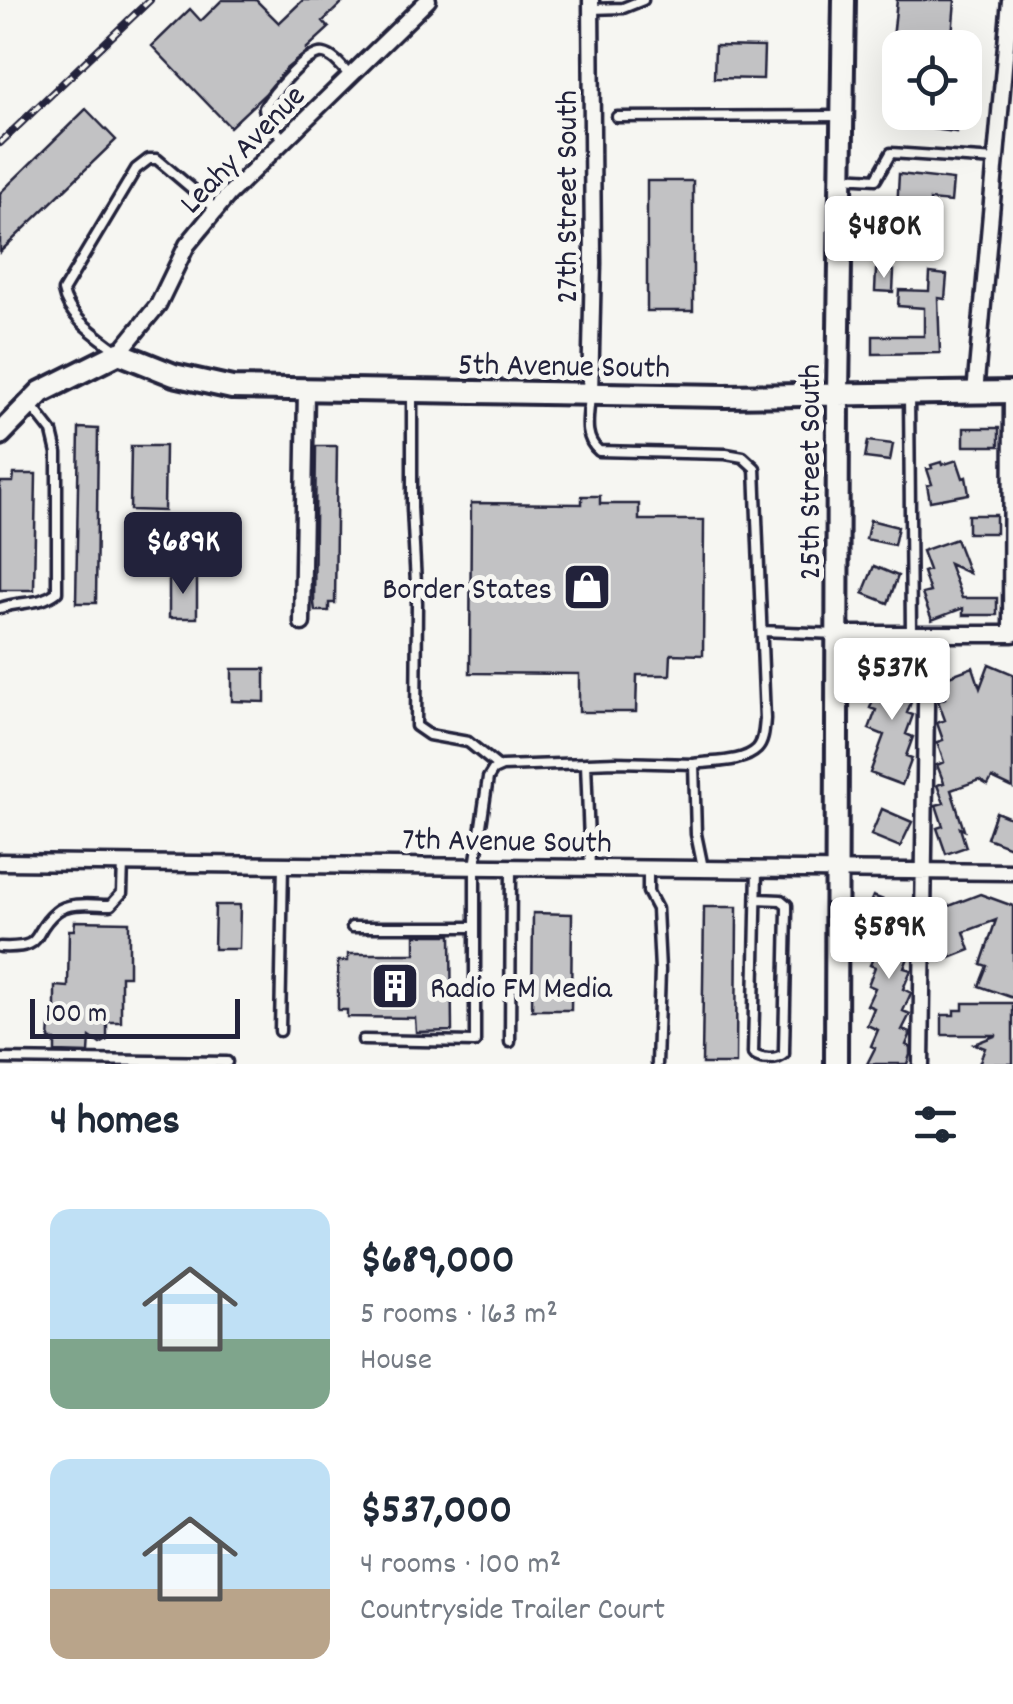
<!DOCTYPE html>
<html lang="en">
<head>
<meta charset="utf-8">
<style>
  body { margin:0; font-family:Dekko,sans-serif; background:#f6f6f7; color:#1f2937; height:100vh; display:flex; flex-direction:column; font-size:38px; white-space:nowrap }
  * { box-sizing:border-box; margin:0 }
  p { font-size:32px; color:#747a83 }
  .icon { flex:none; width:55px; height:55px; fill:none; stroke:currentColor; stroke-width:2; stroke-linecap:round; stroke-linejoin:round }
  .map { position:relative; height:1064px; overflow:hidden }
  .side { display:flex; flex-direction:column; background:#fff; flex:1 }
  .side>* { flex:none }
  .controls { position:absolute; left:882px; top:30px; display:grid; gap:20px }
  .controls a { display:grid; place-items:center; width:100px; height:100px; border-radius:20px; background:#fff; box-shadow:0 10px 40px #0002; font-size:50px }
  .scale { position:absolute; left:30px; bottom:25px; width:210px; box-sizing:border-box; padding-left:10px; border:5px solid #22223b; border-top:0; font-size:28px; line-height:35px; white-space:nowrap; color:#22223b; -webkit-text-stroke:8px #f6f6f2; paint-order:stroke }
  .price { position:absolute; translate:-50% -85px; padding:0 22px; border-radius:10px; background:#fff; color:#222; font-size:32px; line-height:65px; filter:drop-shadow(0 2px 5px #0008) }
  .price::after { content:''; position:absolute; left:50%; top:60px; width:30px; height:22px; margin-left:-15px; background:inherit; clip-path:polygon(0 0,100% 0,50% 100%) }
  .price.selected { background:#22223b; color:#fff }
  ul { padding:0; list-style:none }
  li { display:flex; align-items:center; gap:30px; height:250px; padding:0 50px }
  li span { display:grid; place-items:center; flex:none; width:280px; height:200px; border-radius:20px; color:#555 }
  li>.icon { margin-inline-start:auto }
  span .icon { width:120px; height:120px; fill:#fffc; stroke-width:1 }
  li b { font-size:42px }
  h2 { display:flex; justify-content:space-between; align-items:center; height:120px; padding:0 50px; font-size:42px }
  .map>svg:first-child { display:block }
</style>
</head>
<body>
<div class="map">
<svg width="1013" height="1064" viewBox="0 0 1013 1064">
  <rect width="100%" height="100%" fill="#f6f6f2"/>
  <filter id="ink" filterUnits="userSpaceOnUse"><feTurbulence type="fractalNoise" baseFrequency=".01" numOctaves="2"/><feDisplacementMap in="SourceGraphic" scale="20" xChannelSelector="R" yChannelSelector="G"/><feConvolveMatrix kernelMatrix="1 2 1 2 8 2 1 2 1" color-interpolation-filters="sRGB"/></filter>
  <g filter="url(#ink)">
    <!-- building -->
    <path fill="#c2c2c4" stroke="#22223b" stroke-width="2.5" d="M 222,0 L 256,0 L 279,23 L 303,0 L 345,0 L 323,21 L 329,28 L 306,49 L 308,51 L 286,69 L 265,94 L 230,127 L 152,46 L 190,9 L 201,21 Z
      M 897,0 L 955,0 L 951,48 L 892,48 Z
      M 715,46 L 764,47 L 763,79 L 714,78 Z
      M 86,109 L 116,140 L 0,252 L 0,193 Z
      M 933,112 L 958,112 L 956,132 L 932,129 Z
      M 899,174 L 953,180 L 951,202 L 930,200 L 930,206 L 910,205 L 909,231 L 904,231 L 904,235 L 891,234 L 891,230 L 875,230 L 876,209 L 897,210 Z
      M 647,181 L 693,181 L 693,311 L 647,311 Z
      M 876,270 L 894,271 L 893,292 L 875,291 Z
      M 930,273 L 947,275 L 945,299 L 938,298 L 940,353 L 873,354 L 873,336 L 924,336 L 924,308 L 898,306 L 899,290 L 929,291 Z
      M 79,428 L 98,429 L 96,603 L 76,603 Z
      M 964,428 L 999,428 L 999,446 L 964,446 Z
      M 868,441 L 893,444 L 890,461 L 865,458 Z
      M 131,446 L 165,446 L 164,511 L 130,510 Z
      M 316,446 L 337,446 L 335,603 L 329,603 L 329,611 L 315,611 L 314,603 Z
      M 957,460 L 963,478 L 966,477 L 969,494 L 930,501 L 927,485 L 932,484 L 927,469 L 932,468 L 931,465 L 941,462 L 942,465 Z
      M 14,474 L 36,474 L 34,590 L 0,590 L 0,482 L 13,482 Z
      M 582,496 L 600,496 L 600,504 L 639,504 L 639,520 L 704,520 L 703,655 L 671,654 L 670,675 L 637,675 L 636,712 L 579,712 L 579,674 L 470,673 L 471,503 L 582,504 Z
      M 968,515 L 996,515 L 996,533 L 968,533 Z
      M 870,520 L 898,527 L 894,545 L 866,539 Z
      M 956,539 L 969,573 L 949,564 L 962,598 L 997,598 L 997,615 L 963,615 L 963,608 L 932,620 L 922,594 L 930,592 L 923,572 L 929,570 L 922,551 Z
      M 874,566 L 898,576 L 888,603 L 863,593 Z
      M 169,576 L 197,576 L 197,618 L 169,618 Z
      M 878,664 L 914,675 L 909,692 L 914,694 L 907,713 L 913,715 L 906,734 L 913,737 L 906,756 L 912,758 L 902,785 L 870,773 L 884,735 L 869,729 L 876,710 L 870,708 L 877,691 L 870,688 Z
      M 989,664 L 1013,674 L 1013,788 L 992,778 L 988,785 L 979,780 L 951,790 L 964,830 L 960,828 L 966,847 L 946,854 L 937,828 L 943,826 L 936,805 L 944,803 L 937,785 L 944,783 L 937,765 L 944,762 L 937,742 L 943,740 L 937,723 L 945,720 L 938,701 L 945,698 L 938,680 L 973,667 L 980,688 Z
      M 232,669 L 265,669 L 265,702 L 232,701 Z
      M 882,809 L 912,822 L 900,847 L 871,835 Z
      M 996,812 L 1013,819 L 1013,848 L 987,838 Z
      M 980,894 L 1013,906 L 1013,998 L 979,986 L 987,966 L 981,964 L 996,920 L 964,932 L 970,950 L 942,961 L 938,949 L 943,947 L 937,932 L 942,930 L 936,911 Z
      M 873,896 L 912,911 L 905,928 L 912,930 L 905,947 L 911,950 L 904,968 L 911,970 L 903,989 L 911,993 L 903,1011 L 910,1014 L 902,1030 L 911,1033 L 906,1045 L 910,1047 L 910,1055 L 907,1064 L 867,1064 L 875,1048 L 871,1046 L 878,1030 L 867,1025 L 874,1008 L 867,1005 L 875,988 L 868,985 L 875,967 L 870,965 L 878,947 L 867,943 L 875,924 L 863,919 Z
      M 215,905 L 240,905 L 239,949 L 214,949 Z
      M 704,907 L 737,907 L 736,1064 L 702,1064 Z
      M 533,913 L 572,914 L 571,1010 L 532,1010 Z
      M 75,921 L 129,922 L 129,976 L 121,976 L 121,1022 L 107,1022 L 107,1040 L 100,1044 L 90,1037 L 89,1053 L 55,1052 L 55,1040 L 49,1040 L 50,1025 L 55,1025 L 55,986 L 68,987 L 69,930 L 74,930 Z
      M 415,935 L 451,935 L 452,1031 L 416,1032 L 415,1018 L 347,1017 L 347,1010 L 338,1010 L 338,961 L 348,961 L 348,954 L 415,954 Z
      M 963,1003 L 1013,1003 L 1013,1064 L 979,1064 L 985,1048 L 974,1044 L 997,1035 L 942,1035 L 942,1015 L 954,1015 L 954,1010 L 963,1010 Z"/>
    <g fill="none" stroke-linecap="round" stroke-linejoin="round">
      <!-- lane casing -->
      <g stroke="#22223b" stroke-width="15">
        <path id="lane" d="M 591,9 L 623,8 L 643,0
          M 617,117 L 842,116
          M 284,139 L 267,121 L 264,108 C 272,94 308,50 324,54 C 334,56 343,68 349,75
          M 841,177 L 876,179 L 891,153 L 996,160
          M 116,350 C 96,335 68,317 63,291 L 136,169 L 149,159 L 157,159 L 216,209
          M 412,392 L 412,508 L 417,603 L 416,726 L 429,735 L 468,742 L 499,767
          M 909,394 L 911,634
          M 590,395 C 589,415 582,437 599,451 L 726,454 L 743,457 L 755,468 L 765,719 C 764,729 764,742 757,749 C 743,763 713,761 694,764
          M 0,608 C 23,600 38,606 57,592 L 57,453 L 52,432 L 31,405
          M 762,631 L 837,634
          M 586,763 L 590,868
          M 648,868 L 648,892 L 657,909 L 660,970 L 657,1064
          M 757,899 L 781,900 L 787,905 L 787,910 L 784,1050 L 784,1054 C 777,1061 761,1060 753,1054 L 757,870
          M 352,927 L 475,927
          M 0,947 C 48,949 29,934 56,912 C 69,901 94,905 111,905 L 122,893 L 123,862
          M 280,1031 L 283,863
          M 363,1040 L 475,1042 L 475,867 L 488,778 L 493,770 L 502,766 L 616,762 L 694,764 L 696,834 L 703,868
          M 510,1042 L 511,867
          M 0,1059 L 227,1062"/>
      </g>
      <!-- street casing -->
      <g stroke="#22223b" stroke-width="21">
        <path id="street" d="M 119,353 L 158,305 L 187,245 L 228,195 L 428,0
          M 975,393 L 1010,0
          M 590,394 L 593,263 L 591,0
          M 302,623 L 306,391
          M 837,634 L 1013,634
          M 1011,634 L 1012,392
          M 0,862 L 1013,872
          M 921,1064 L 927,635"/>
      </g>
      <!-- secondary casing -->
      <g stroke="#22223b" stroke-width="28">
        <path id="secondary" d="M 0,434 L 41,392 L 119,353 L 174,375 L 232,388 L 725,396 L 1013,392
          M 836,1064 L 838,394 L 844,0"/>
      </g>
      <!-- lane -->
      <use href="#lane" stroke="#f6f6f2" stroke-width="8"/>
      <!-- street -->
      <use href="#street" stroke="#f6f6f2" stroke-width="14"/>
      <!-- secondary -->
      <use href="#secondary" stroke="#f6f6f2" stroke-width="20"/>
      <!-- rail casing -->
      <g stroke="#22223b" stroke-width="8">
        <path id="rail" d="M 0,143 L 150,0"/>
      </g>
      <!-- rail -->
      <use href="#rail" stroke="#f6f6f2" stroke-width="4" stroke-dasharray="11" stroke-linecap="butt"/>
    </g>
  </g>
  <!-- icons -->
  <defs>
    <g id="shop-square" transform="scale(2.5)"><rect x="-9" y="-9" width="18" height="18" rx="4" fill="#22223b" stroke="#f6f6f2"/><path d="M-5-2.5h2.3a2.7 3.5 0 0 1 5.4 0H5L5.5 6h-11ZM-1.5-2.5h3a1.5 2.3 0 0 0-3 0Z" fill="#fff"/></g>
    <g id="building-square" transform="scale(2.5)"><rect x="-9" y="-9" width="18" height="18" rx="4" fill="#22223b" stroke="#f6f6f2"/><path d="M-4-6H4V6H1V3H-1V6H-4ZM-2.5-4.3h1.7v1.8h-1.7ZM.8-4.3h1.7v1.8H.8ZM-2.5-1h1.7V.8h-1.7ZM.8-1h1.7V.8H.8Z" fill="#fff"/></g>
  </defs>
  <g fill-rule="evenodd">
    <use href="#shop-square" x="587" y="587"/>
    <use href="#building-square" x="395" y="986"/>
  </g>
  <g text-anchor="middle" stroke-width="10" stroke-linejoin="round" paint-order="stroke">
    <!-- street labels -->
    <g font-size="32" fill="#22223b" stroke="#f6f6f2">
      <text transform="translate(241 148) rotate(-46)" y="11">Leahy Avenue</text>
      <text transform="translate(565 197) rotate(-90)" y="11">27th Street South</text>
      <text transform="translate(564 364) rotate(1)" y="11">5th Avenue South</text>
      <text transform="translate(808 472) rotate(-90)" y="11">25th Street South</text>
      <text transform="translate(507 839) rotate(1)" y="11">7th Avenue South</text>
    </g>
    <!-- poi labels -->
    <g font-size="32" fill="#22223b" stroke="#f6f6f2" text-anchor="end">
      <text x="552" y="598">Border States</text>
      <text x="430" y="997" text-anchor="start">Radio FM Media</text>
    </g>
  </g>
</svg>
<div class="controls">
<a><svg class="icon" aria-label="locate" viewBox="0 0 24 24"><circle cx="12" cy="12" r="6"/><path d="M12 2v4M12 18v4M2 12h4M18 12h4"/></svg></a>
</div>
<div class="scale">100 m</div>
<b class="price" style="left:884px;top:281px">$480K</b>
<b class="price selected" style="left:183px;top:597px">$689K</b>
<b class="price" style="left:892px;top:723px">$537K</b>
<b class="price" style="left:889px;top:982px">$589K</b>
</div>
<section class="side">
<h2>4 homes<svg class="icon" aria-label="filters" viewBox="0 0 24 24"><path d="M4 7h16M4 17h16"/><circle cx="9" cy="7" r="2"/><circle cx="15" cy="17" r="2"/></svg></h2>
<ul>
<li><span style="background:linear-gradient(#bfe0f5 65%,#7fa58c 0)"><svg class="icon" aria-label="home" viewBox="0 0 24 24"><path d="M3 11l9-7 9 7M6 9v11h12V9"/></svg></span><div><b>$689,000</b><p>5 rooms · 163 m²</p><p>House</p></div></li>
<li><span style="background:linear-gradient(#bfe0f5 65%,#b9a48a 0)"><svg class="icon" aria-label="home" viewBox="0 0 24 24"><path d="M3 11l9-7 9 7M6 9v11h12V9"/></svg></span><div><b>$537,000</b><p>4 rooms · 100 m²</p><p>Countryside Trailer Court</p></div></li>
</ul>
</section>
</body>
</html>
